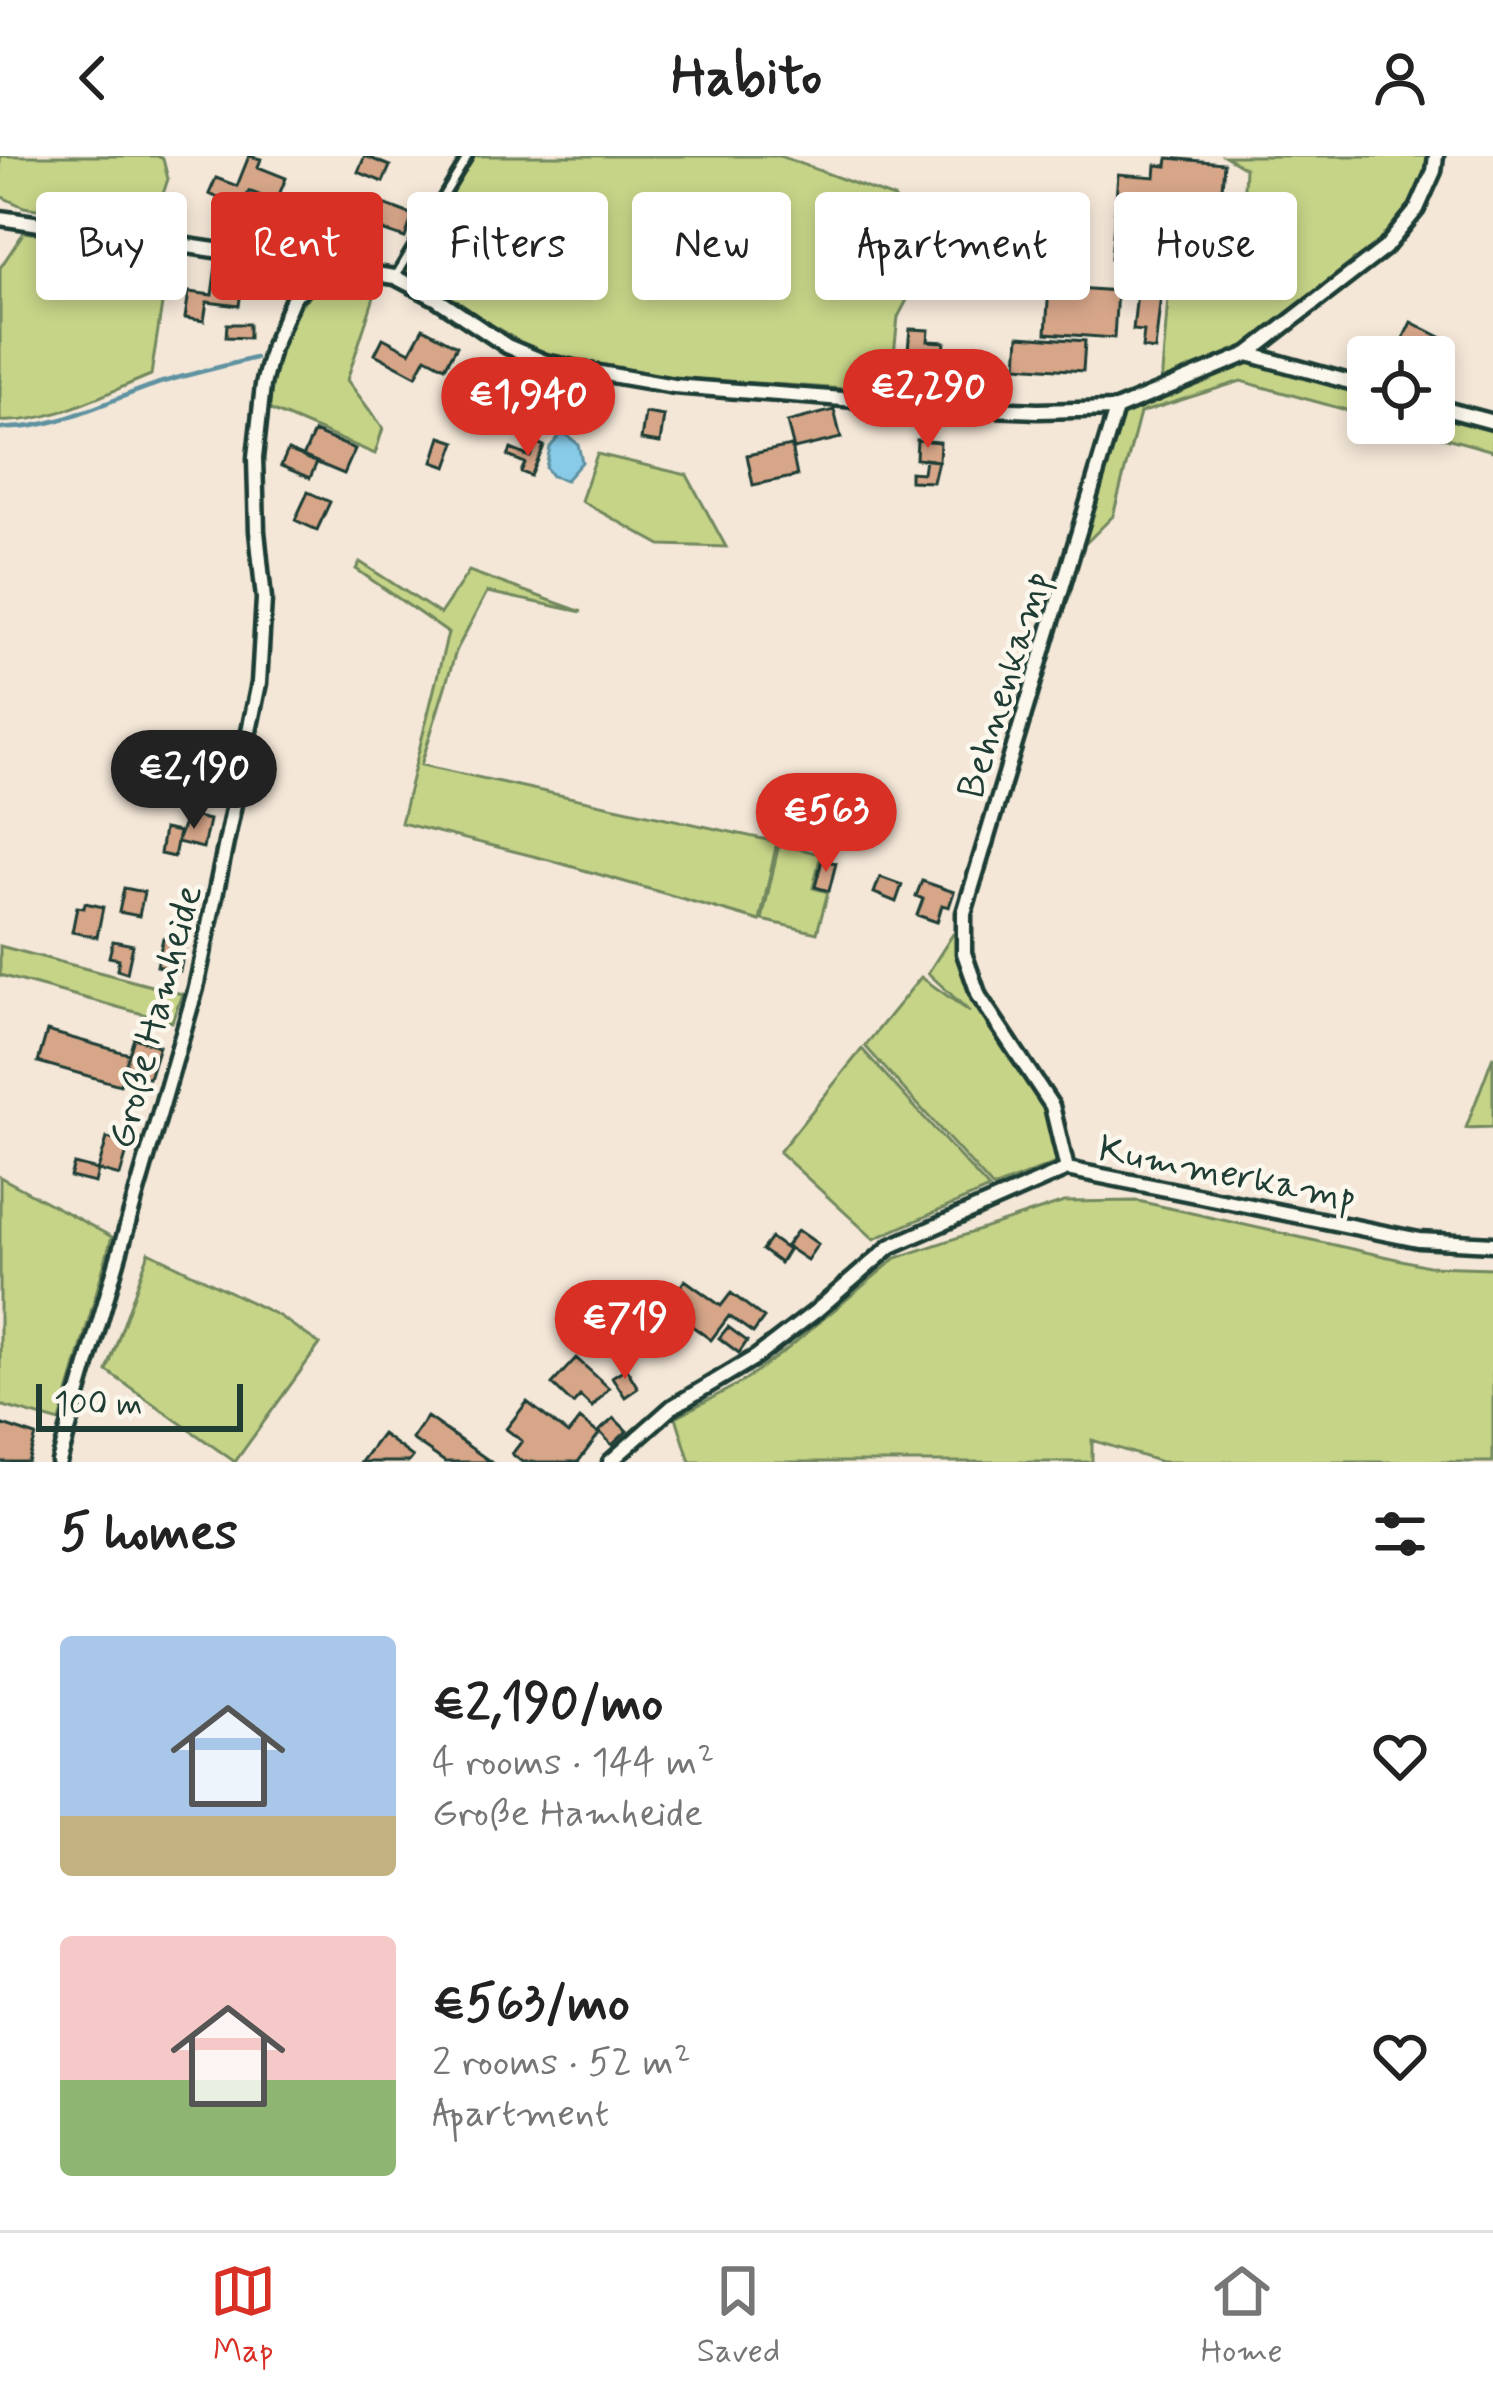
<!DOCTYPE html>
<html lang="en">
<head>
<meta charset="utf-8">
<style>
  body { margin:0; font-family:Mynerve,sans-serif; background:#f2f2f2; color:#222; height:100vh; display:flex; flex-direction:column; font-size:45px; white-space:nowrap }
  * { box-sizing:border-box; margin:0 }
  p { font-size:39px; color:#767676 }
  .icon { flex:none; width:66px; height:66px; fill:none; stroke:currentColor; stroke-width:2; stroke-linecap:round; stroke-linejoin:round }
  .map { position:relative; height:1306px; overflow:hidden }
  .drawer { display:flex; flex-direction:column; background:#fff; flex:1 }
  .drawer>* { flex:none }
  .banner { position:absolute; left:36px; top:36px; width:1422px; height:108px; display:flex; gap:24px }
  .tools { position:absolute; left:1347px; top:180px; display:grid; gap:24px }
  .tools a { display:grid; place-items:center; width:108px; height:108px; border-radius:12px; background:#fff; box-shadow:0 6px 18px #0003; font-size:60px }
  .scale { position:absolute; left:36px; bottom:30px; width:207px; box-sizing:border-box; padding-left:12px; border:6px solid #1f3d34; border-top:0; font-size:33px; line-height:42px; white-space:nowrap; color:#1f3d34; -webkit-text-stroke:9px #fbf7ec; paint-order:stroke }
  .price { position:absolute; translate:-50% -102px; padding:0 27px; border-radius:42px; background:#d93025; color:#fff; font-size:39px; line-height:78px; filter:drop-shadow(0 3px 6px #0008) }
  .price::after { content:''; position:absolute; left:50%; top:72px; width:36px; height:27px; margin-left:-18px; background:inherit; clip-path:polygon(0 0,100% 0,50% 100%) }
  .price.on { background:#222; color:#fff }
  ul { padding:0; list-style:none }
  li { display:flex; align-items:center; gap:36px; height:300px; padding:0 60px }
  li span { display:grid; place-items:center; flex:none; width:336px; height:240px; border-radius:12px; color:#555 }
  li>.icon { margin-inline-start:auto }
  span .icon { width:144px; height:144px; fill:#fffc; stroke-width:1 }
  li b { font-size:51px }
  h2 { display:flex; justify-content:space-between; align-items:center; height:144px; padding:0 60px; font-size:51px }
  .tag { padding:0 42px; border-radius:12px; background:#fff; box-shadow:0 6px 18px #0003; font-size:42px; line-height:108px }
  .tag.on { background:#d93025; color:#fff }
  header { display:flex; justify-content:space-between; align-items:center; height:156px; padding:0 60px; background:#fff; font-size:54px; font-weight:700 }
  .tab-bar { display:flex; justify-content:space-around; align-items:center; height:168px; border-top:3px solid #e0e0e0; background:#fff; font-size:33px; color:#767676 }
  .tab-bar a { display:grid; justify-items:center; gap:6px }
  .tab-bar .on { color:#d93025 }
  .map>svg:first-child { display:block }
</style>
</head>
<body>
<header><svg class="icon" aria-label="back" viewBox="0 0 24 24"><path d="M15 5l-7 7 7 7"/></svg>Habito<svg class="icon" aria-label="person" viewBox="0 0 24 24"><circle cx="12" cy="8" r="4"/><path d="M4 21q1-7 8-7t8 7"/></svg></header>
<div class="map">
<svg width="1493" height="1306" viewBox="0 0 1493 1306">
  <rect width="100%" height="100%" fill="#f4e7d8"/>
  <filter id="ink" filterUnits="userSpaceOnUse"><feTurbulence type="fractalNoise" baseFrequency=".00833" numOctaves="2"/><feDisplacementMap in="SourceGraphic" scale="24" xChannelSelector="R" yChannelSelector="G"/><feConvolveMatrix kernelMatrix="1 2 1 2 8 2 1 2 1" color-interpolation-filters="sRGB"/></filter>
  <g filter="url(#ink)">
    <!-- green -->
    <path fill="#c6d488" stroke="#72885e" stroke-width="3" d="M 0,0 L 157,0 L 163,3 L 168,23 L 152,71 L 24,51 L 0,40 Z
      M 475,0 L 780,0 L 894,42 L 921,70 L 917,125 L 898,161 L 890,236 L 665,221 L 538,197 L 404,115 Z
      M 1225,0 L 1429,0 L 1428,13 L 1411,52 L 1377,90 L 1244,196 L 1161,230 L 1169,130 L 1239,132 L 1245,12 Z
      M 24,76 L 170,97 L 151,219 C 105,237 51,268 0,265 L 0,112 Z
      M 348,123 L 378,129 L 347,224 L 383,272 L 375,298 L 266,252 C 274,200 287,130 348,123 Z
      M 1247,203 L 1368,236 L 1368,260 L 1241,225 L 1140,257 L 1113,360 L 1082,391 L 1119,256 Z
      M 1434,254 L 1493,270 L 1493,295 L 1392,267 L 1434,267 Z
      M 597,298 L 687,319 L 726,391 L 661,389 L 581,345 Z
      M 360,406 L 440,458 L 469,415 L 582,456 L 487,436 L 456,495 L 421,609 L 777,686 L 760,765 L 549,704 L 401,667 L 448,477 L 356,413 Z
      M 779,688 L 821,698 L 813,732 L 828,736 L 817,777 L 762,764 Z
      M 953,778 L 959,778 L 957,804 L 992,866 L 987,869 L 1046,952 L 1056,1007 L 993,1032 L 865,890 L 921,821 L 970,856 L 928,817 Z
      M 0,790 L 182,838 L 172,866 L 0,819 Z
      M 862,893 L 989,1033 L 874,1083 L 779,996 Z
      M 1493,900 L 1493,971 L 1466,972 Z
      M 0,1021 L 112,1081 L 60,1266 L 0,1249 Z
      M 1138,1045 L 1428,1110 L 1493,1112 L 1493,1306 L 1161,1306 L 1092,1284 L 1092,1306 L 690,1306 L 676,1261 L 742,1226 L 786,1194 L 896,1102 L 1064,1046 Z
      M 149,1096 L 279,1160 L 320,1188 L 235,1306 L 107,1215 Z"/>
    <!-- water -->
    <path fill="#88cbe9" stroke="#5e92a1" stroke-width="3" d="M 563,276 L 578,288 L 582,306 L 566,324 L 552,320 L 546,312 L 550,291 Z"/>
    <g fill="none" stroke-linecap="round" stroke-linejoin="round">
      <!-- stream -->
      <path stroke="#5e92a1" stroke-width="4.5" d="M 0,272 C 56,275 111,242 163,226 C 193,217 224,210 255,202"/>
    </g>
    <!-- building -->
    <path fill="#d7a689" stroke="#1f3d34" stroke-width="3" d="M 249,0 L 261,3 L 258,11 L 286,22 L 276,46 L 249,35 L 242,52 L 209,38 L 216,22 L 237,30 Z
      M 365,0 L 390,10 L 383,26 L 358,16 Z
      M 1168,2 L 1224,7 L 1216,110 L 1111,102 L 1118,18 L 1155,21 L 1156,9 L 1167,10 Z
      M 373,44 L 413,59 L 405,82 L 364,68 Z
      M 216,109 L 244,113 L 239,150 L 207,146 L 204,165 L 185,162 L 189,136 L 212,139 Z
      M 1138,127 L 1162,129 L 1155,194 L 1142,192 L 1144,175 L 1133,174 Z
      M 1049,130 L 1117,135 L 1114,182 L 1046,177 Z
      M 1411,166 L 1448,185 L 1437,205 L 1401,187 Z
      M 227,168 L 249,168 L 249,182 L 226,181 Z
      M 423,172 L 457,190 L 445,211 L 426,201 L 416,220 L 375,198 L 383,182 L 410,196 Z
      M 910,173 L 929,174 L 928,185 L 945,186 L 941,226 L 926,224 L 928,206 L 907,204 Z
      M 1019,180 L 1085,185 L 1083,215 L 1017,210 Z
      M 556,228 L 602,236 L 598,262 L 568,258 L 565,276 L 548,273 Z
      M 834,254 L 841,282 L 794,293 L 787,266 Z
      M 645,257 L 664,260 L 660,287 L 641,284 Z
      M 314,276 L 355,293 L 344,318 L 303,301 Z
      M 441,281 L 456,286 L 447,311 L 433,306 Z
      M 917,284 L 940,286 L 939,305 L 916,303 Z
      M 537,287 L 544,290 L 531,320 L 521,316 L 525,307 L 508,300 L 511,293 L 530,301 Z
      M 791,290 L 797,320 L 753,329 L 747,299 Z
      M 288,294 L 317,306 L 310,322 L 281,310 Z
      M 925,303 L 938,305 L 933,326 L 910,325 L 910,316 L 923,317 Z
      M 308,336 L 330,346 L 317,374 L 295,364 Z
      M 187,659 L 209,664 L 203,692 L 177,686 Z
      M 164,673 L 179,676 L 174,701 L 160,698 Z
      M 822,704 L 836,707 L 829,735 L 815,731 Z
      M 880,721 L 902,729 L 896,746 L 874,737 Z
      M 922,725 L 954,736 L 949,751 L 942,749 L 937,766 L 917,759 L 923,743 L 916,740 Z
      M 124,732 L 144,736 L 139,760 L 119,756 Z
      M 85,747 L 103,751 L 97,781 L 72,776 L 77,751 L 84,752 Z
      M 163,782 L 186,787 L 180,815 L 157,810 Z
      M 113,785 L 133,789 L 127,817 L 117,814 L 119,803 L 109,801 Z
      M 47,875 L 129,898 L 120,929 L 38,906 Z
      M 134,882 L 159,890 L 149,922 L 124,914 Z
      M 107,982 L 129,988 L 120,1020 L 98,1014 Z
      M 74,1008 L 98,1014 L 95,1027 L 70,1021 Z
      M 798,1074 L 818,1088 L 807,1104 L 786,1090 Z
      M 771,1082 L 788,1094 L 780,1107 L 762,1094 Z
      M 685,1124 L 721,1150 L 731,1137 L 764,1162 L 753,1177 L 729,1160 L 711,1184 L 666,1151 Z
      M 601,1152 L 627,1167 L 613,1190 L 587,1174 Z
      M 728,1171 L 747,1185 L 739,1197 L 719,1182 Z
      M 576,1202 L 609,1232 L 592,1251 L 580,1240 L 573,1248 L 552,1228 Z
      M 626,1212 L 638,1232 L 625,1241 L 612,1221 Z
      M 527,1246 L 568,1278 L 580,1263 L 599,1278 L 578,1306 L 522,1306 L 512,1298 L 522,1285 L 506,1273 Z
      M 427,1261 L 491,1306 L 445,1306 L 412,1283 Z
      M 614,1262 L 627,1275 L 612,1289 L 599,1275 Z
      M 0,1268 L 36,1280 L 28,1306 L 0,1306 Z
      M 382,1278 L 413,1301 L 409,1306 L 361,1306 Z"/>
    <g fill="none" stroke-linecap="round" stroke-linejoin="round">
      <!-- lane casing -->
      <g stroke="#1f3d34" stroke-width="15">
        <path id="lane" d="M 395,121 L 468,0"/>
      </g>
      <!-- street casing -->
      <g stroke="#1f3d34" stroke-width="21">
        <path id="street" d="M 0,62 L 395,121 L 437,143 L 507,190 L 545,206 L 594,216 L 674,230 L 947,251 L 1038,255 L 1116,253 L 1248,198 L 1385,92 L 1417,53 L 1434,15 L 1436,0
          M 294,140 L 331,112
          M 1248,198 L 1368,231
          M 1434,250 L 1493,266
          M 1067,1013 L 1052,950 L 979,840 L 964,797 L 964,757 L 1116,253
          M 59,1306 L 196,832 L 259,527 L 264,443 L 257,375 L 255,302 L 263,229 L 272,192 L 294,140 L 292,120 L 285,104
          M 610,1306 L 672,1251 L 756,1201 L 816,1155 L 891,1090 L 1067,1013 L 1419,1084 L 1493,1088"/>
      </g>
      <!-- lane -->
      <use href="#lane" stroke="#fbf7ec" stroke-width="6"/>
      <!-- street -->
      <use href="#street" stroke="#fbf7ec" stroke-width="12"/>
    </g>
  </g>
  <g text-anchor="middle" stroke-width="9" stroke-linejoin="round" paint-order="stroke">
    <!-- street labels -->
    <g font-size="39" fill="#1f3d34" stroke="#fbf7ec">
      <text transform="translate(1002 528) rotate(-73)" y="14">Behnenkamp</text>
      <text transform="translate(153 860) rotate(-75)" y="14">Große Hamheide</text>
      <text transform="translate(1228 1015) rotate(11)" y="14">Kummerkamp</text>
    </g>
  </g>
</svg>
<div class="tools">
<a><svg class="icon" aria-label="locate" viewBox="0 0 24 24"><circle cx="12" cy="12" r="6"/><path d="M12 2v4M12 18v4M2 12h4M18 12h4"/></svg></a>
</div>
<div class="scale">100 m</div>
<b class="price" style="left:928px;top:295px">€2,290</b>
<b class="price" style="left:528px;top:303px">€1,940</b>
<b class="price on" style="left:194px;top:676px">€2,190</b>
<b class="price" style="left:826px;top:719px">€563</b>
<b class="price" style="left:625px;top:1226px">€719</b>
<div class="banner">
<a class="tag">Buy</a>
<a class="tag on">Rent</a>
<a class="tag">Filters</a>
<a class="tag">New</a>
<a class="tag">Apartment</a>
<a class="tag">House</a>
</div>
</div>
<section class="drawer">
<h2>5 homes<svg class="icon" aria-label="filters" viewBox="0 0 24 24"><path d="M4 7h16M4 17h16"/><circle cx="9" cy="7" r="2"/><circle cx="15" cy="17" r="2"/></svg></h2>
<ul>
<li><span style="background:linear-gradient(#a9c7e8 75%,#c2b280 0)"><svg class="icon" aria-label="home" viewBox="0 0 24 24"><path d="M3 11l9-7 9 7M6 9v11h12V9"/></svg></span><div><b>€2,190/mo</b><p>4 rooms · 144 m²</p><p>Große Hamheide</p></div><svg class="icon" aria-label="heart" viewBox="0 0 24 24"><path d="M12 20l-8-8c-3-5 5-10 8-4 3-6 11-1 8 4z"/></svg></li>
<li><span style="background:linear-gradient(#f6c9c9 60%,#8fb573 0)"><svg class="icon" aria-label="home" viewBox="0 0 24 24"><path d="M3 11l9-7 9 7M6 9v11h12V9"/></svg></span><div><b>€563/mo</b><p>2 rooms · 52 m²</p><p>Apartment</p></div><svg class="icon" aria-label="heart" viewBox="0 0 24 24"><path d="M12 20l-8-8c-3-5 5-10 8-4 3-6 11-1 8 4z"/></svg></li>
</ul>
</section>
<nav class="tab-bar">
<a class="on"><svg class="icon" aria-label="map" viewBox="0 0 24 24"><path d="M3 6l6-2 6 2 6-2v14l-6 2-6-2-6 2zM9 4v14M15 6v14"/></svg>Map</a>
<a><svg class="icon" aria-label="saved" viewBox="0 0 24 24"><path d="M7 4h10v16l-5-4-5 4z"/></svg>Saved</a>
<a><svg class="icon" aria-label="home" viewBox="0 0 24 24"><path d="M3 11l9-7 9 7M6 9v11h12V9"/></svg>Home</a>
</nav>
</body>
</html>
